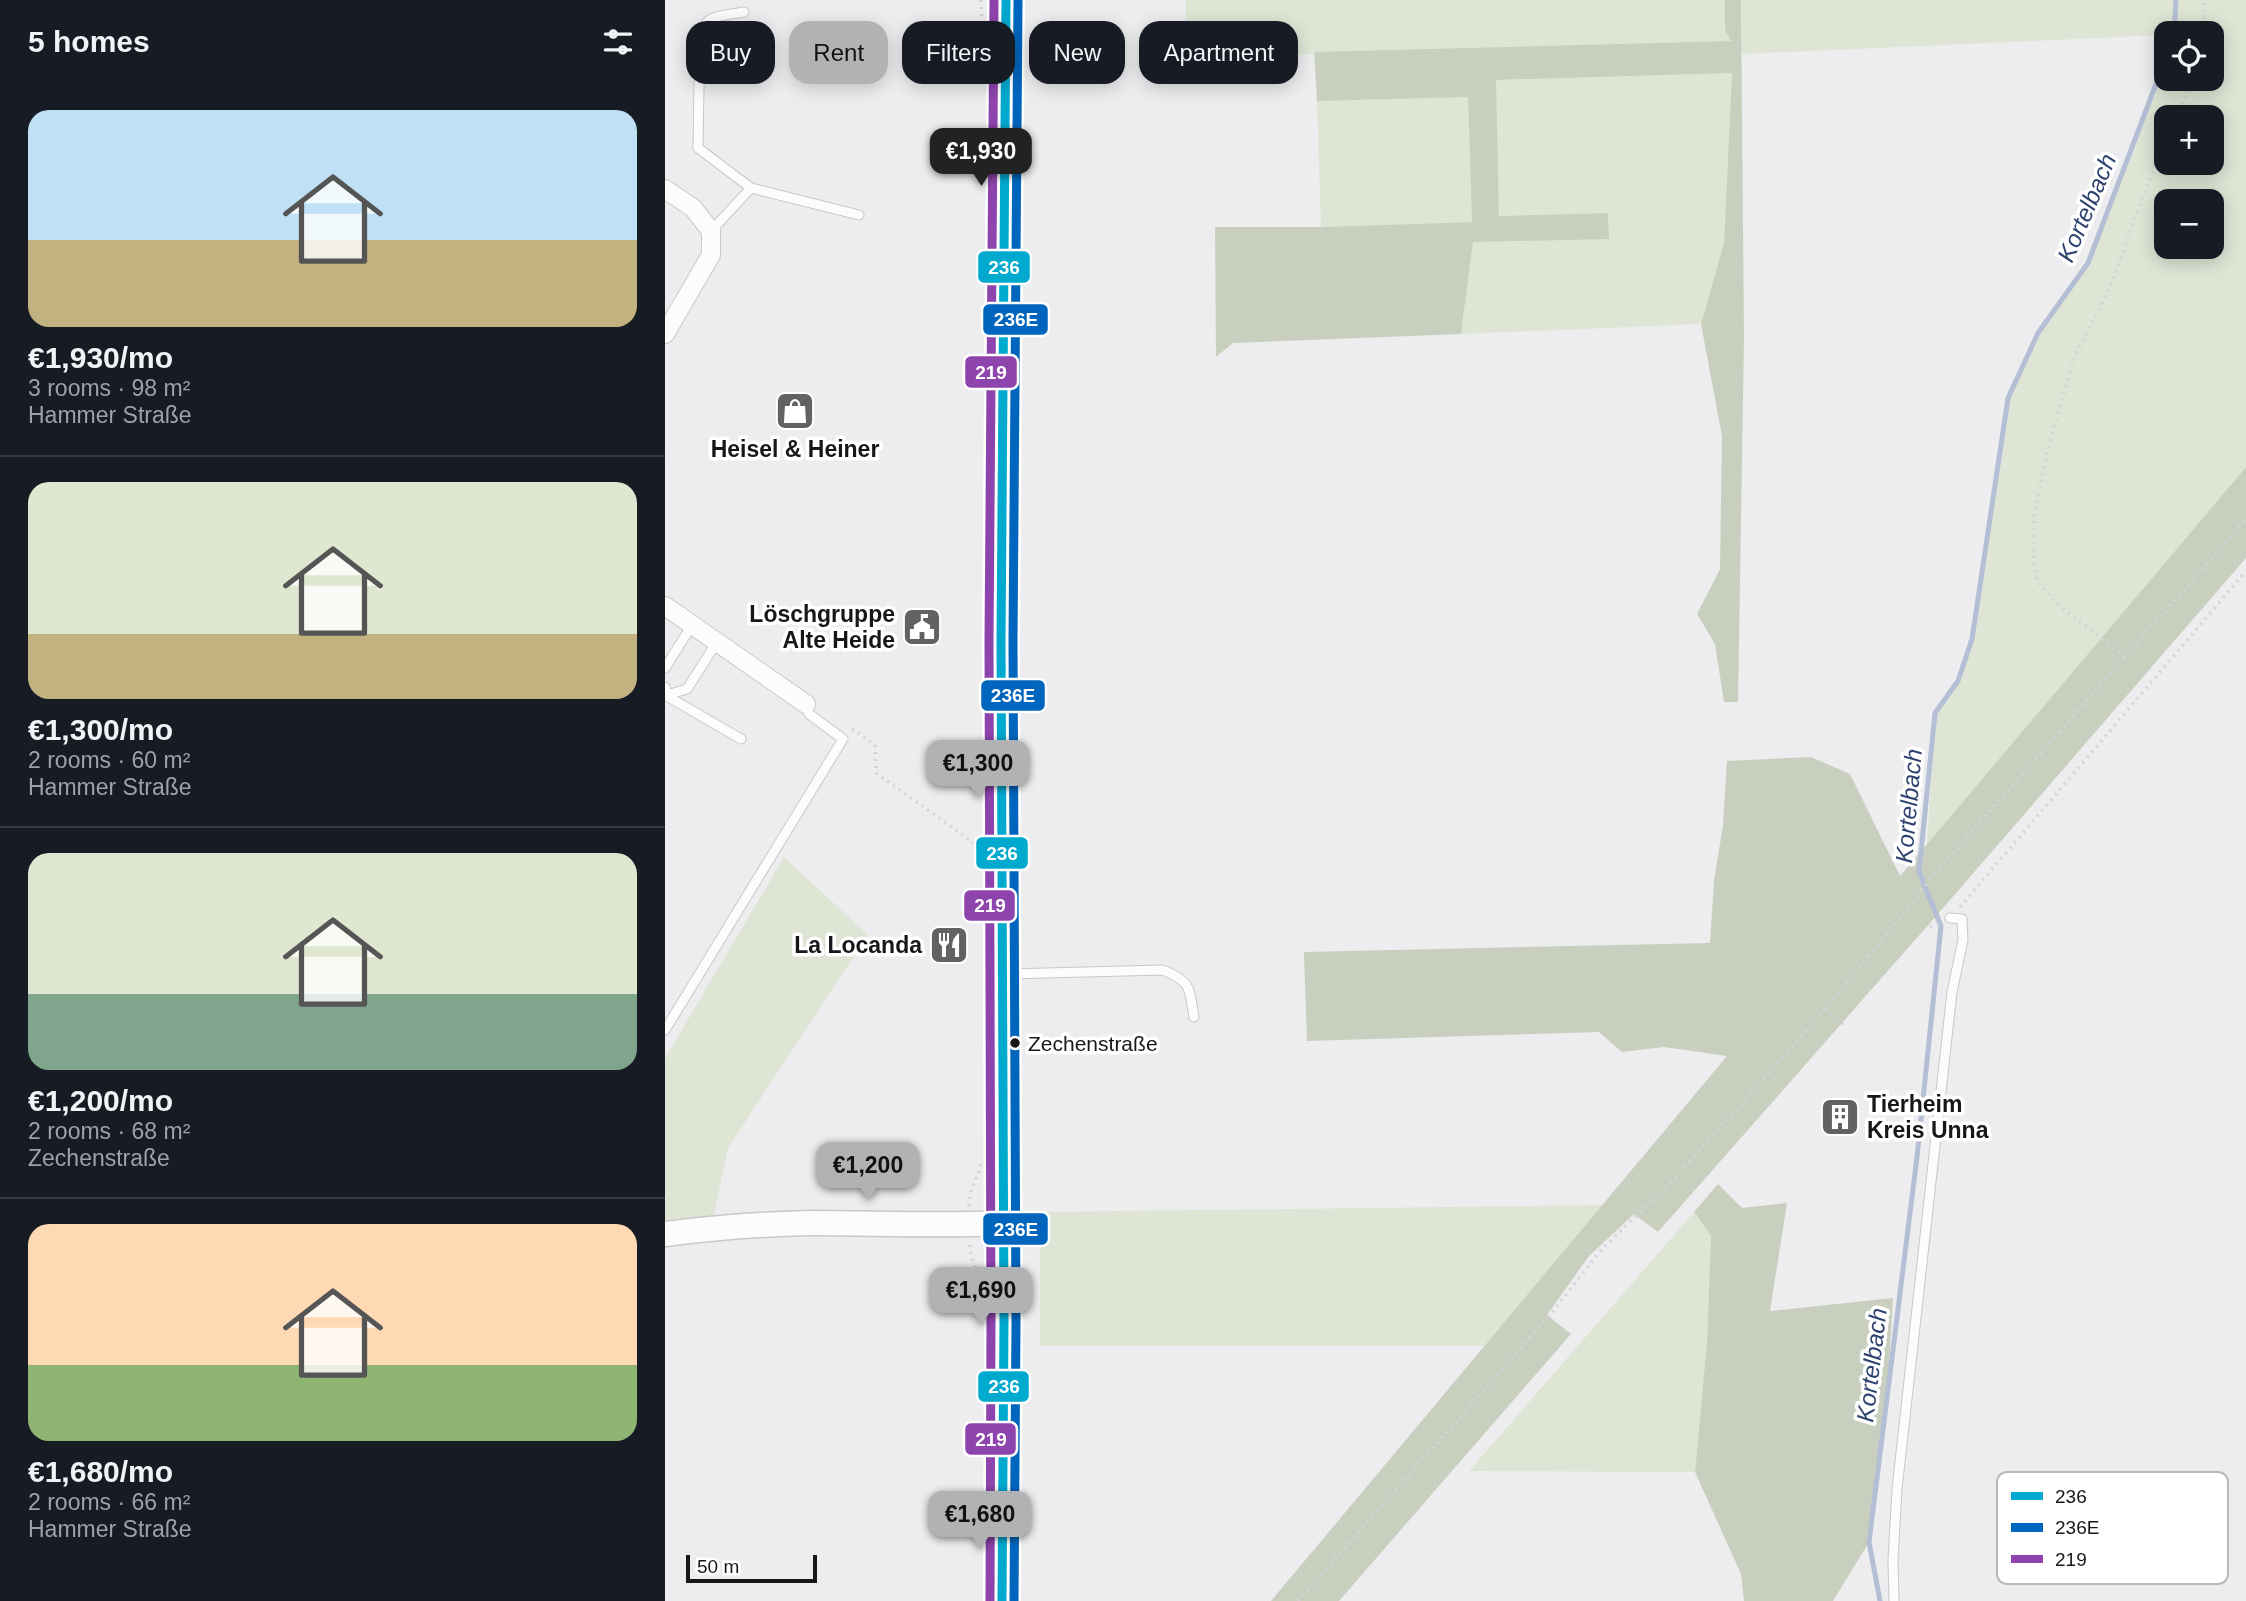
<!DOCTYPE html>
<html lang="en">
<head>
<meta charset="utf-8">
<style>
  body { margin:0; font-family:Arial,sans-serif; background:#242831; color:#f1f3f6; height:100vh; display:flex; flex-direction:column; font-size:26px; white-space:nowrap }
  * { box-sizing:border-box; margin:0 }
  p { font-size:23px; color:#9ea1a6 }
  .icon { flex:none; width:38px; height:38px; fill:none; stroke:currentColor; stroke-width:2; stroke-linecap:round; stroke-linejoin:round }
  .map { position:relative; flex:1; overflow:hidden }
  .details { display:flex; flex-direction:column; background:#171b24; width:665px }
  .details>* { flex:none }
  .guide { position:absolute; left:21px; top:21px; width:665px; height:63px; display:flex; gap:14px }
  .tools { position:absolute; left:1489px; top:21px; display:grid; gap:14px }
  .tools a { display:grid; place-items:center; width:70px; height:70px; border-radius:14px; background:#171b24; box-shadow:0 4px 18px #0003; font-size:35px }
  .scale { position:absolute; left:21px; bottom:18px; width:131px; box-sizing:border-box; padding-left:7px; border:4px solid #171719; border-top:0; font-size:19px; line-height:24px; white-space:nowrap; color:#171719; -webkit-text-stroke:5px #fff; paint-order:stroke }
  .price { position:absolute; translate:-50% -60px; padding:0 16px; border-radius:14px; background:#b1b2b4; color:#111; font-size:23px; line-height:46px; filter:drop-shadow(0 2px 4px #0008) }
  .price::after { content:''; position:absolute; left:50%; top:42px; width:21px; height:16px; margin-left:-10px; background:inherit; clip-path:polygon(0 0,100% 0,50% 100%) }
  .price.current { background:#222; color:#fff }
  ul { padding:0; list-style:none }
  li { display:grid; align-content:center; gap:14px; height:371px; padding:0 28px }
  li+li { border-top:2px solid #363941 }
  li span { display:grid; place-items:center; height:217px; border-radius:21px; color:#555 }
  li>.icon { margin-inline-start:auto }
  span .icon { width:126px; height:126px; fill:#fffc; stroke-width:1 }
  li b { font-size:30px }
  h2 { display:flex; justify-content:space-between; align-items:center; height:84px; padding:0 28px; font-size:30px }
  .chip { padding:0 24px; border-radius:21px; background:#171b24; box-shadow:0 4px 18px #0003; font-size:24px; line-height:63px }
  .chip.current { background:#b1b2b4; color:#111 }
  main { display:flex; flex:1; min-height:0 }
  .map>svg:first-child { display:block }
</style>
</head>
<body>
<main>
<section class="details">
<h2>5 homes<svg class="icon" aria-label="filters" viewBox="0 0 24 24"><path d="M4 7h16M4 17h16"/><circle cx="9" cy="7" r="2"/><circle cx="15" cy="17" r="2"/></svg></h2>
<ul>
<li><span style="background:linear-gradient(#bfe0f5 60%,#c2b280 0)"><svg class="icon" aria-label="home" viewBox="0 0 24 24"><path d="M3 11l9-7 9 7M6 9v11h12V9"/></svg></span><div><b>€1,930/mo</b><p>3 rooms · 98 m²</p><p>Hammer Straße</p></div></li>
<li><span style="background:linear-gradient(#dfe7d0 70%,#c2b280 0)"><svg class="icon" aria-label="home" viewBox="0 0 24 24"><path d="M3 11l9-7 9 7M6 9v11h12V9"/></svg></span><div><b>€1,300/mo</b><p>2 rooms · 60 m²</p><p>Hammer Straße</p></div></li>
<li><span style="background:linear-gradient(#dfe7d0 65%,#7fa58c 0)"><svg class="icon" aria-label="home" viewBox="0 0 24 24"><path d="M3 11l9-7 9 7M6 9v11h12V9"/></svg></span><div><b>€1,200/mo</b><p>2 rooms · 68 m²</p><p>Zechenstraße</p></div></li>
<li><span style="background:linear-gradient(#ffd9b3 65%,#8fb573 0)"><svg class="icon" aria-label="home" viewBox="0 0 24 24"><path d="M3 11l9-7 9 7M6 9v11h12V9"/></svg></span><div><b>€1,680/mo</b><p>2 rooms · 66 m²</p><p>Hammer Straße</p></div></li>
</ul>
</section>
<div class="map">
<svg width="1581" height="1601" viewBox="0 0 1581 1601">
  <rect width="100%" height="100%" fill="#edecef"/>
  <!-- green -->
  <path fill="#dfe5d5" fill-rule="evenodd" d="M 521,0 L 1060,0 L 1060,30 L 1067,41 L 521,58 Z
    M 1076,0 L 1581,0 L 1581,467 L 1262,844 L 1270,713 L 1293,681 L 1307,639 L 1343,398 L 1373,333 L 1423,263 L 1501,55 L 1502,79 L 1547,79 L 1547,33 L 1502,33 L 1501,35 L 1077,54 ZM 1502,117 L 1547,117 L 1547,163 L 1502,163 ZM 1502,201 L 1547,201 L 1547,247 L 1502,247 Z
    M 1067,73 L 1059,243 L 1036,324 L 796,334 L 808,242 L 944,238 L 943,213 L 834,216 L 830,80 Z
    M 803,96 L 807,222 L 656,227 L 652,101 Z
    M 119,857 L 203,935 L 63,1148 L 46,1228 L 0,1234 L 0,1058 Z
    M 938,1205 L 819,1346 L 375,1346 L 375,1212 Z
    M 1029,1212 L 1046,1236 L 1042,1342 L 1030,1472 L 804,1471 Z"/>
  <!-- forest -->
  <path fill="#c9cfbe" d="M 1060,0 L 1076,0 L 1079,338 L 1073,702 L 1059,702 L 1050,644 L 1032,614 L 1055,569 L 1057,436 L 1036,324 L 1059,243 L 1067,73 L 831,80 L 834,216 L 943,213 L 944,239 L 808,242 L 796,334 L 568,343 L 551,357 L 550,227 L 656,227 L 807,222 L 803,97 L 652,101 L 649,52 L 1066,41 L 1060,30 Z
    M 1581,467 L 1581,558 L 1272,915 L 993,1232 L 969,1214 L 924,1256 L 882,1315 L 906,1334 L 674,1601 L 606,1601 L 1062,1056 L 999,1047 L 957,1052 L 934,1032 L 642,1041 L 639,952 L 1045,943 L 1049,881 L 1058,825 L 1062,761 L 1146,757 L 1185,774 L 1235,876 Z
    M 1053,1184 L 1077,1208 L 1122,1203 L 1105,1311 L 1228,1298 L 1223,1382 L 1204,1542 L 1168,1601 L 1079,1601 L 1076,1574 L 1030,1472 L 1042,1342 L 1046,1236 L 1029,1212 Z"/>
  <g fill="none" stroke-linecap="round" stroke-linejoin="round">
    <!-- stream -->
    <path stroke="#b4bed5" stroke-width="5" d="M 1509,33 L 1511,0
      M 1215,1601 L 1204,1542 L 1252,1157 L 1276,926 L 1254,872 L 1270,713 L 1293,681 L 1307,639 L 1343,398 L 1373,333 L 1423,263 L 1502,55"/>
    <!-- lane casing -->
    <g stroke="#c8c8ca" stroke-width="11">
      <path id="lane" d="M 79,12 C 69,14 49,15 42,22 C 32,35 34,127 33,148 L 86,188
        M 46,231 L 86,188 L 194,215
        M 0,668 L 27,625
        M 0,687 L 2,695 L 22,689 L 52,642
        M 0,695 L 76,739
        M 337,974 L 498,970 C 527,982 524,988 529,1017
        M 0,1030 L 178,739 L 144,714 L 141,704
        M 1229,1601 L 1228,1560 L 1232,1489 L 1287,992 L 1298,940 L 1297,919 L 1285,918"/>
    </g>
    <!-- street casing -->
    <g stroke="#c8c8ca" stroke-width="20">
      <path id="street" d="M 0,189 L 28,208 L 46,231 L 46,255 L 0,334
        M 0,606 L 141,704"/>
    </g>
    <!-- secondary casing -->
    <g stroke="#c8c8ca" stroke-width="27">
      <path id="secondary" d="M 0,1234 C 48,1228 97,1224 145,1223 C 210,1223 275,1226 339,1223
        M 337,1601 C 341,1352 337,1102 336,853 C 335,569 338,284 341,0"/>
    </g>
    <!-- path -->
    <path stroke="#d4d3d5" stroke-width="3.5" stroke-dasharray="2 5" stroke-linecap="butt" d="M 316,0 L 318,43
      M 1539,33 L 1540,0
      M 1511,117 L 1528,79
      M 1460,657 L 1392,604 L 1372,581 L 1368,560 L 1369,517 L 1383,448 L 1409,358 L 1446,285 L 1477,198 L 1502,140
      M 187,729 L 210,745 L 211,773 L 316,848
      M 1295,907 L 1581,571
      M 1265,927 L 1275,922
      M 1161,1009 L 1178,1024
      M 304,1206 C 304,1189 312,1180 316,1164
      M 305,1245 C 305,1259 313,1270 316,1284
      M 633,1601 L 885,1315 L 936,1250 L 1006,1182 L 1161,1009 L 1268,876 L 1581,519"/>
    <!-- lane -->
    <use href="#lane" stroke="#fcfcfd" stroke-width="9"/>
    <!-- street -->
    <use href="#street" stroke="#fcfcfd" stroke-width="18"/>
    <!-- secondary -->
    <use href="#secondary" stroke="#fcfcfd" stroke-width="24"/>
    <!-- bus-1 casing -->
    <g stroke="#fff" stroke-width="14">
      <path id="bus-1" d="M 337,1601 L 339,1321 L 336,640 L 341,0"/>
    </g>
    <!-- bus-2 casing -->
    <g stroke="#fff" stroke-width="14">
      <path id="bus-2" d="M 349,1601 L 351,1321 L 348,640 L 353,0"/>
    </g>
    <!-- bus-3 casing -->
    <g stroke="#fff" stroke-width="14">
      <path id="bus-3" d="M 325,1601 L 326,1321 L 324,640 L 329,0"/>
    </g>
    <!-- bus-1 -->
    <use href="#bus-1" stroke="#00a9ce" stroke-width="9"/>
    <!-- bus-2 -->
    <use href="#bus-2" stroke="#0065bd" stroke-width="9"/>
    <!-- bus-3 -->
    <use href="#bus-3" stroke="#8e44ad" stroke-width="9"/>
  </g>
  <!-- icons -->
  <defs>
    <g id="shop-square" transform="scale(2.0125)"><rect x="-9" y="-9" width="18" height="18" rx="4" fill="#626264" stroke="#fff"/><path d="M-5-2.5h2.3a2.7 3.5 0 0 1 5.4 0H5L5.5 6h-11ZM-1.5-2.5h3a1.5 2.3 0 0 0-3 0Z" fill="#fff"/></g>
    <g id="civic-square" transform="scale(2.0125)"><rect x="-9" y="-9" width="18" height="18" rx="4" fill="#626264" stroke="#fff"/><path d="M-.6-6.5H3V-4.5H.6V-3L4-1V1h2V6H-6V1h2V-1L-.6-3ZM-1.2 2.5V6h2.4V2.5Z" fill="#fff"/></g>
    <g id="restaurant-square" transform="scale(2.0125)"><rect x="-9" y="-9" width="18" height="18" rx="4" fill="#626264" stroke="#fff"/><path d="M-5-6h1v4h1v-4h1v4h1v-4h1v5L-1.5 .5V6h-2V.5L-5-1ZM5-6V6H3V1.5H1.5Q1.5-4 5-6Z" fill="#fff"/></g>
    <g id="building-square" transform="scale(2.0125)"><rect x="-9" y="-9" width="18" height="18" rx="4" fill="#626264" stroke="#fff"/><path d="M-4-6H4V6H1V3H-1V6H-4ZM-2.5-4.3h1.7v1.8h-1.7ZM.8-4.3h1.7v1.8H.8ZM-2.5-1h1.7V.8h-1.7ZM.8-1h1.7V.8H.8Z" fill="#fff"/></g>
  </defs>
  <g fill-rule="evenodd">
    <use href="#shop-square" x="130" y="411"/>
    <use href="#civic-square" x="257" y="627"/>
    <use href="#restaurant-square" x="284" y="945"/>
    <use href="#building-square" x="1175" y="1117"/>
  </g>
  <!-- markers -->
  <circle fill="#171719" stroke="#fff" stroke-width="2.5" cx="350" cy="1043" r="6"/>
  <g text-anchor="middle" stroke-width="7" stroke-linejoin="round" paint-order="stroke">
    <!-- bus labels -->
    <g font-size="21" fill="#171719" stroke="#fff" text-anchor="start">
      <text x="363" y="1051">Zechenstraße</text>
    </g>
    <!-- poi labels -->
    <g font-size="23" font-weight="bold" fill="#171719" stroke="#fff" text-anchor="end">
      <text x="130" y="457" text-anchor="middle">Heisel &amp; Heiner</text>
      <text x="230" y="622">Löschgruppe<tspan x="230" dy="26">Alte Heide</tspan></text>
      <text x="257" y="953">La Locanda</text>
      <text x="1202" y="1112" text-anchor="start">Tierheim<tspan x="1202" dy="26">Kreis Unna</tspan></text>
    </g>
    <!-- water labels -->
    <g font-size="24" font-style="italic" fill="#2f436f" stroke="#fff">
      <text transform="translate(1422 208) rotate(-67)" y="8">Kortelbach</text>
      <text transform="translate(1244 806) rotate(-85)" y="8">Kortelbach</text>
      <text transform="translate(1207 1365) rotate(-83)" y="8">Kortelbach</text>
    </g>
  </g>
  <!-- legend -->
  <rect x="1332" y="1472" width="231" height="112" rx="10" fill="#fff" stroke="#b9b9ba" stroke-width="2"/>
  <rect x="1346" y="1492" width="32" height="8" fill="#00a9ce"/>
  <rect x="1346" y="1523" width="32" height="9" fill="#0065bd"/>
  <rect x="1346" y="1555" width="32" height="8" fill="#8e44ad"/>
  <g font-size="19" fill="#171719">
    <text x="1390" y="1503">236</text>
    <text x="1390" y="1534">236E</text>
    <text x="1390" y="1566">219</text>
  </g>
  <g stroke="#fff" stroke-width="2.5">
    <rect x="312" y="250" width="54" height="34" rx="7" fill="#00a9ce"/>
    <rect x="317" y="303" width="67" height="33" rx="7" fill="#0065bd"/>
    <rect x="299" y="355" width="54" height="34" rx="7" fill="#8e44ad"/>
    <rect x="315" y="679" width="66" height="33" rx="7" fill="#0065bd"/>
    <rect x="310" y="836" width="54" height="34" rx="7" fill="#00a9ce"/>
    <rect x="298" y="889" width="53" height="33" rx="7" fill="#8e44ad"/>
    <rect x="317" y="1212" width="67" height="34" rx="7" fill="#0065bd"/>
    <rect x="312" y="1370" width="53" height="33" rx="7" fill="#00a9ce"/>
    <rect x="299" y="1422" width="53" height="34" rx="7" fill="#8e44ad"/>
  </g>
  <g font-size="19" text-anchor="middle" font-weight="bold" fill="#fff">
    <text x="339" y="274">236</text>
    <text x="351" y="326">236E</text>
    <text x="326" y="379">219</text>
    <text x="348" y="702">236E</text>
    <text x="337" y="860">236</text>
    <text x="325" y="912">219</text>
    <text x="351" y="1236">236E</text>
    <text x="339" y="1393">236</text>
    <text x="326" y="1446">219</text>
  </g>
</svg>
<div class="tools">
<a><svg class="icon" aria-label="locate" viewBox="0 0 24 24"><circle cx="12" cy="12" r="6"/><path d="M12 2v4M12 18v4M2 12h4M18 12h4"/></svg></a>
<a>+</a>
<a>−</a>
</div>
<div class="scale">50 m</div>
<b class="price current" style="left:316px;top:188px">€1,930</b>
<b class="price" style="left:313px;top:800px">€1,300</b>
<b class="price" style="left:203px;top:1202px">€1,200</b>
<b class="price" style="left:316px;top:1327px">€1,690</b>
<b class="price" style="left:315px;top:1551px">€1,680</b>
<div class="guide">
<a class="chip">Buy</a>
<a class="chip current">Rent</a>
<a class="chip">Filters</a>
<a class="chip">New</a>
<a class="chip">Apartment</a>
</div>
</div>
</main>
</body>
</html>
